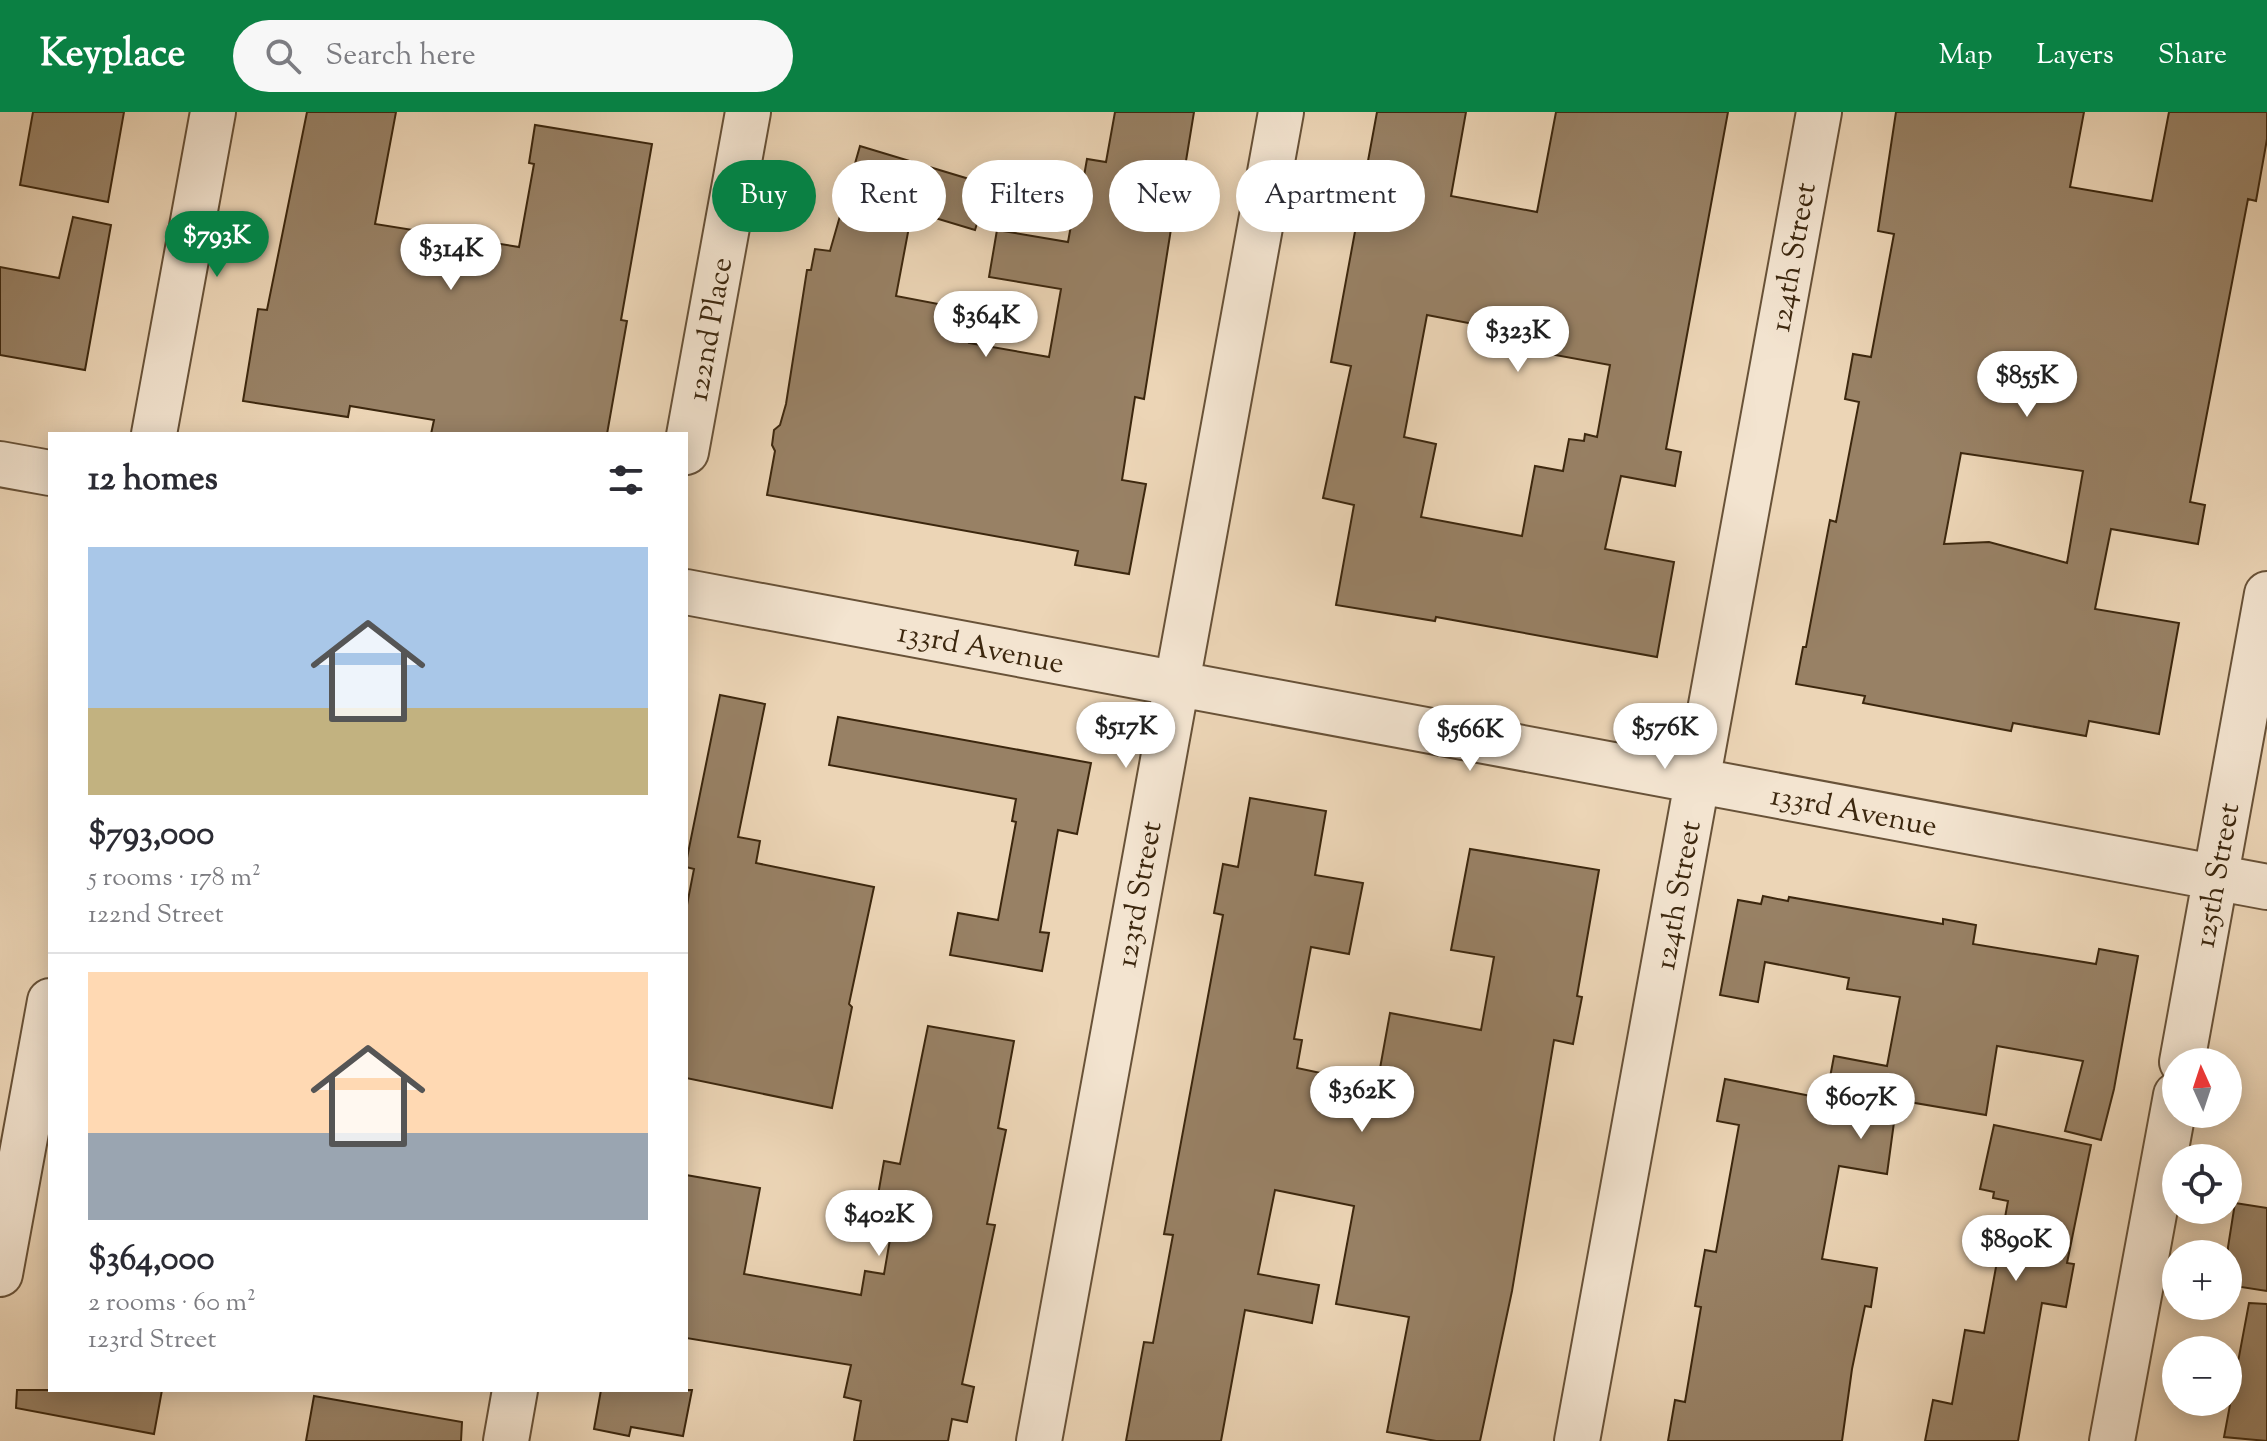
<!DOCTYPE html>
<html lang="en">
<head>
<meta charset="utf-8">
<style>
  body { margin:0; font-family:"Sorts Mill Goudy",serif; background:#f7f7f7; color:#2b2b33; height:100vh; display:flex; flex-direction:column; font-size:30px; white-space:nowrap }
  * { box-sizing:border-box; margin:0 }
  p { font-size:26px; color:#7c7c81 }
  .icon { flex:none; width:44px; height:44px; fill:none; stroke:currentColor; stroke-width:2; stroke-linecap:round; stroke-linejoin:round }
  .map { position:relative; flex:1; overflow:hidden }
  .sheet { position:absolute; left:48px; top:320px; width:640px; height:960px; display:flex; flex-direction:column; background:#fff; border-radius:0px; box-shadow:0 4px 20px #0003 }
  .sheet>* { flex:none }
  .hud { position:absolute; left:712px; top:48px; width:760px; height:72px; display:flex; gap:16px }
  .needle { width:52px; rotate:357deg }
  .controls { position:absolute; left:2162px; top:936px; display:grid; gap:16px }
  .controls a { display:grid; place-items:center; width:80px; height:80px; border-radius:50%; background:#fff; box-shadow:0 4px 20px #0003; font-size:40px }
  .price { position:absolute; translate:-50% -68px; padding:0 18px; border-radius:28px; background:#fff; color:#222; font-size:26px; line-height:52px; filter:drop-shadow(0 2px 4px #0008) }
  .price::after { content:''; position:absolute; left:50%; top:48px; width:24px; height:18px; margin-left:-12px; background:inherit; clip-path:polygon(0 0,100% 0,50% 100%) }
  .price.active { background:#0b8043; color:#fff }
  ul { padding:0; list-style:none }
  li { display:grid; align-content:center; gap:16px; height:424px; padding:0 40px }
  li+li { border-top:2px solid #e1e1e2 }
  li span { display:grid; place-items:center; height:248px; border-radius:0px; color:#555 }
  li>.icon { margin-inline-start:auto }
  span .icon { width:144px; height:144px; fill:#fffc; stroke-width:1 }
  li b { font-size:34px }
  h2 { display:flex; justify-content:space-between; align-items:center; height:96px; padding:0 40px; font-size:34px }
  .pill { padding:0 28px; border-radius:36px; background:#fff; box-shadow:0 4px 20px #0003; font-size:28px; line-height:72px }
  .pill.active { background:#0b8043; color:#fff }
  header { display:flex; align-items:center; gap:48px; box-sizing:border-box; height:112px; padding:0 40px; background:#0b8043; color:#fff }
  header strong { font-size:38px }
  nav { display:flex; gap:44px; margin-inline-start:auto; font-size:28px }
  .search { width:560px; height:72px; background:#f7f7f7; display:flex; align-items:center; gap:20px; box-sizing:border-box; padding:0 28px; border-radius:44px; color:#7c7c81; font-size:30px }
  .map>svg:first-child { display:block }
</style>
</head>
<body>
<header>
<strong>Keyplace</strong>
<div class="search"><svg class="icon" aria-label="search" viewBox="0 0 24 24"><circle cx="10" cy="10" r="6"/><path d="M15 15l6 6"/></svg>Search here</div>
<nav><a>Map</a><a>Layers</a><a>Share</a></nav>
</header>
<div class="map">
<svg width="2267" height="1329" viewBox="0 0 2267 1329">
  <rect width="100%" height="100%" fill="#ecd5b6"/>
  <filter id="stains"><feTurbulence type="fractalNoise" baseFrequency=".0025" numOctaves="4"/><feColorMatrix values="0 0 0 0 .2 0 0 0 0 .09 0 0 0 0 .02 0 0 0 .5 -.17"/></filter>
  <radialGradient id="worn" r=".72"><stop offset=".6" stop-color="#630" stop-opacity="0"/><stop offset="1" stop-color="#630" stop-opacity=".3"/></radialGradient>
  <!-- building -->
  <path fill="#988165" stroke="#3c270e" stroke-width="2" fill-rule="evenodd" d="M 33,0 L 124,0 L 108,90 L 20,73 Z
    M 307,0 L 396,0 L 375,112 L 519,135 L 534,52 L 529,51 L 535,13 L 652,32 L 621,208 L 627,209 L 607,322 L 431,322 L 434,308 L 350,294 L 348,305 L 243,289 L 258,197 L 267,198 Z
    M 1115,0 L 1194,0 L 1185,55 L 1181,54 L 1144,287 L 1135,285 L 1122,368 L 1146,372 L 1129,462 L 1075,453 L 1078,439 L 767,383 L 775,339 L 772,333 L 774,318 L 780,313 L 786,292 L 807,158 L 811,158 L 815,137 L 830,139 L 860,34 L 989,73 L 975,118 L 912,99 L 896,184 L 975,199 L 969,231 L 1049,245 L 1061,177 L 989,165 L 997,118 L 1068,130 L 1080,64 L 1084,64 L 1087,47 L 1106,50 Z
    M 1377,0 L 1466,0 L 1451,84 L 1537,100 L 1556,0 L 1728,0 L 1666,337 L 1681,340 L 1675,374 L 1621,364 L 1605,437 L 1674,450 L 1657,545 L 1436,505 L 1435,509 L 1336,493 L 1354,393 L 1323,386 L 1351,254 L 1331,250 ZM 1427,203 L 1515,220 L 1512,235 L 1610,253 L 1597,325 L 1585,322 L 1584,329 L 1569,327 L 1563,359 L 1535,354 L 1522,424 L 1421,405 L 1436,332 L 1404,325 Z
    M 1896,0 L 2084,0 L 2070,75 L 2152,89 L 2169,0 L 2267,0 L 2267,27 L 2256,89 L 2248,87 L 2190,390 L 2205,393 L 2198,432 L 2111,417 L 2095,497 L 2179,511 L 2159,622 L 2089,609 L 2086,624 L 2013,611 L 2011,619 L 1863,591 L 1865,584 L 1796,572 L 1803,535 L 1806,535 L 1830,408 L 1836,410 L 1859,290 L 1845,287 L 1853,242 L 1871,245 L 1894,122 L 1878,119 ZM 1961,341 L 2083,359 L 2067,451 L 1989,430 L 1944,432 Z
    M 73,105 L 111,113 L 85,258 L 0,243 L 0,155 L 59,166 Z
    M 720,583 L 765,592 L 738,725 L 760,729 L 756,751 L 874,775 L 849,892 L 852,895 L 832,996 L 686,966 L 686,798 L 694,757 L 686,755 L 686,751 Z
    M 838,605 L 1091,651 L 1077,722 L 1058,718 L 1040,820 L 1049,821 L 1042,859 L 950,843 L 958,801 L 998,808 L 1016,710 L 1012,709 L 1016,687 L 829,653 Z
    M 1250,686 L 1326,699 L 1315,763 L 1363,771 L 1349,842 L 1311,835 L 1294,927 L 1302,928 L 1297,956 L 1377,973 L 1390,901 L 1481,918 L 1494,845 L 1451,838 L 1470,737 L 1599,758 L 1577,884 L 1582,885 L 1573,932 L 1554,928 L 1512,1179 L 1480,1329 L 1436,1329 L 1387,1320 L 1409,1205 L 1336,1192 L 1354,1094 L 1275,1078 L 1258,1162 L 1319,1173 L 1312,1211 L 1245,1198 L 1221,1329 L 1126,1329 L 1144,1230 L 1153,1231 L 1173,1123 L 1164,1122 L 1223,803 L 1214,801 L 1223,752 L 1238,755 Z
    M 1763,784 L 1788,789 L 1789,785 L 1943,812 L 1943,807 L 1976,813 L 1973,832 L 2096,852 L 2099,837 L 2138,844 L 2114,977 L 2101,1028 L 2065,1019 L 2083,949 L 1997,934 L 1986,1003 L 1897,988 L 1887,1062 L 1839,1054 L 1822,1147 L 1877,1156 L 1871,1195 L 1865,1194 L 1852,1257 L 1842,1329 L 1668,1329 L 1675,1288 L 1685,1290 L 1701,1195 L 1695,1194 L 1705,1138 L 1716,1140 L 1739,1013 L 1717,1009 L 1725,967 L 1826,987 L 1834,944 L 1887,954 L 1900,885 L 1847,877 L 1849,866 L 1765,850 L 1758,890 L 1720,883 L 1738,788 L 1761,792 Z
    M 928,914 L 1014,929 L 998,1016 L 1006,1018 L 987,1112 L 995,1113 L 962,1272 L 974,1275 L 967,1310 L 952,1307 L 948,1329 L 854,1329 L 861,1289 L 844,1285 L 851,1253 L 686,1226 L 686,1063 L 760,1076 L 744,1162 L 861,1183 L 865,1159 L 884,1162 L 897,1087 L 878,1083 L 884,1049 L 900,1052 Z
    M 1994,1013 L 2091,1033 L 2067,1151 L 2074,1152 L 2066,1195 L 2042,1191 L 2018,1329 L 1925,1329 L 1933,1288 L 1952,1292 L 1965,1218 L 1984,1221 L 2008,1089 L 1993,1086 L 1994,1080 L 1980,1077 Z
    M 2235,1091 L 2267,1096 L 2267,1179 L 2228,1173 L 2228,1135 Z
    M 2249,1191 L 2267,1192 L 2267,1329 L 2224,1325 Z
    M 17,1278 L 162,1278 L 154,1322 L 16,1296 Z
    M 601,1278 L 692,1278 L 683,1324 L 631,1315 L 629,1324 L 594,1317 Z
    M 314,1284 L 462,1310 L 461,1329 L 306,1329 Z"/>
  <g fill="none" stroke-linecap="round" stroke-linejoin="round">
    <!-- minor casing -->
    <g stroke="#685238" stroke-width="48">
      <path id="minor" d="M 154,322 L 213,0
        M 686,340 L 748,0
        M 0,352 L 50,361
        M 686,480 L 2267,775
        M 2182,950 L 2267,482
        M 0,1162 L 50,889
        M 506,1329 L 515,1278
        M 1039,1329 L 1281,0
        M 1577,1329 L 1819,0
        M 2112,1329 L 2176,983"/>
    </g>
    <!-- minor -->
    <use href="#minor" stroke="#f3e4d0" stroke-width="44"/>
  </g>
  <g text-anchor="middle" stroke-width="7" stroke-linejoin="round" paint-order="stroke">
    <!-- street labels -->
    <g font-size="30" fill="#3c270e" stroke="#f3e4d0">
      <text transform="translate(1792 145) rotate(-80)" y="10">124th Street</text>
      <text transform="translate(709 217) rotate(-80)" y="10">122nd Place</text>
      <text transform="translate(981 535) rotate(11)" y="10">133rd Avenue</text>
      <text transform="translate(1854 698) rotate(11)" y="10">133rd Avenue</text>
      <text transform="translate(2216 763) rotate(-80)" y="10">125th Street</text>
      <text transform="translate(1138 782) rotate(-80)" y="10">123rd Street</text>
      <text transform="translate(1677 783) rotate(-80)" y="10">124th Street</text>
    </g>
  </g>
  <rect width="100%" height="100%" filter="url(#stains)"/>
  <rect width="100%" height="100%" fill="url(#worn)"/>
</svg>
<div class="controls">
<a><svg class="needle" viewBox="-14 -14 28 28"><path d="M0-13l5 13h-10z" fill="#e53935"/><path d="M0 13l5-13h-10z" fill="#7c7c81"/></svg></a>
<a><svg class="icon" aria-label="locate" viewBox="0 0 24 24"><circle cx="12" cy="12" r="6"/><path d="M12 2v4M12 18v4M2 12h4M18 12h4"/></svg></a>
<a>+</a>
<a>−</a>
</div>
<b class="price active" style="left:217px;top:167px">$793K</b>
<b class="price" style="left:451px;top:180px">$314K</b>
<b class="price" style="left:986px;top:247px">$364K</b>
<b class="price" style="left:1518px;top:262px">$323K</b>
<b class="price" style="left:2027px;top:307px">$855K</b>
<b class="price" style="left:1126px;top:658px">$517K</b>
<b class="price" style="left:1665px;top:659px">$576K</b>
<b class="price" style="left:1470px;top:661px">$566K</b>
<b class="price" style="left:1362px;top:1022px">$362K</b>
<b class="price" style="left:1861px;top:1029px">$607K</b>
<b class="price" style="left:879px;top:1146px">$402K</b>
<b class="price" style="left:2016px;top:1171px">$890K</b>
<div class="hud">
<a class="pill active">Buy</a>
<a class="pill">Rent</a>
<a class="pill">Filters</a>
<a class="pill">New</a>
<a class="pill">Apartment</a>
</div>
<section class="sheet">
<h2>12 homes<svg class="icon" aria-label="filters" viewBox="0 0 24 24"><path d="M4 7h16M4 17h16"/><circle cx="9" cy="7" r="2"/><circle cx="15" cy="17" r="2"/></svg></h2>
<ul>
<li><span style="background:linear-gradient(#a9c7e8 65%,#c2b280 0)"><svg class="icon" aria-label="home" viewBox="0 0 24 24"><path d="M3 11l9-7 9 7M6 9v11h12V9"/></svg></span><div><b>$793,000</b><p>5 rooms · 178 m²</p><p>122nd Street</p></div></li>
<li><span style="background:linear-gradient(#ffd9b3 65%,#9aa5b1 0)"><svg class="icon" aria-label="home" viewBox="0 0 24 24"><path d="M3 11l9-7 9 7M6 9v11h12V9"/></svg></span><div><b>$364,000</b><p>2 rooms · 60 m²</p><p>123rd Street</p></div></li>
</ul>
</section>
</div>
</body>
</html>
